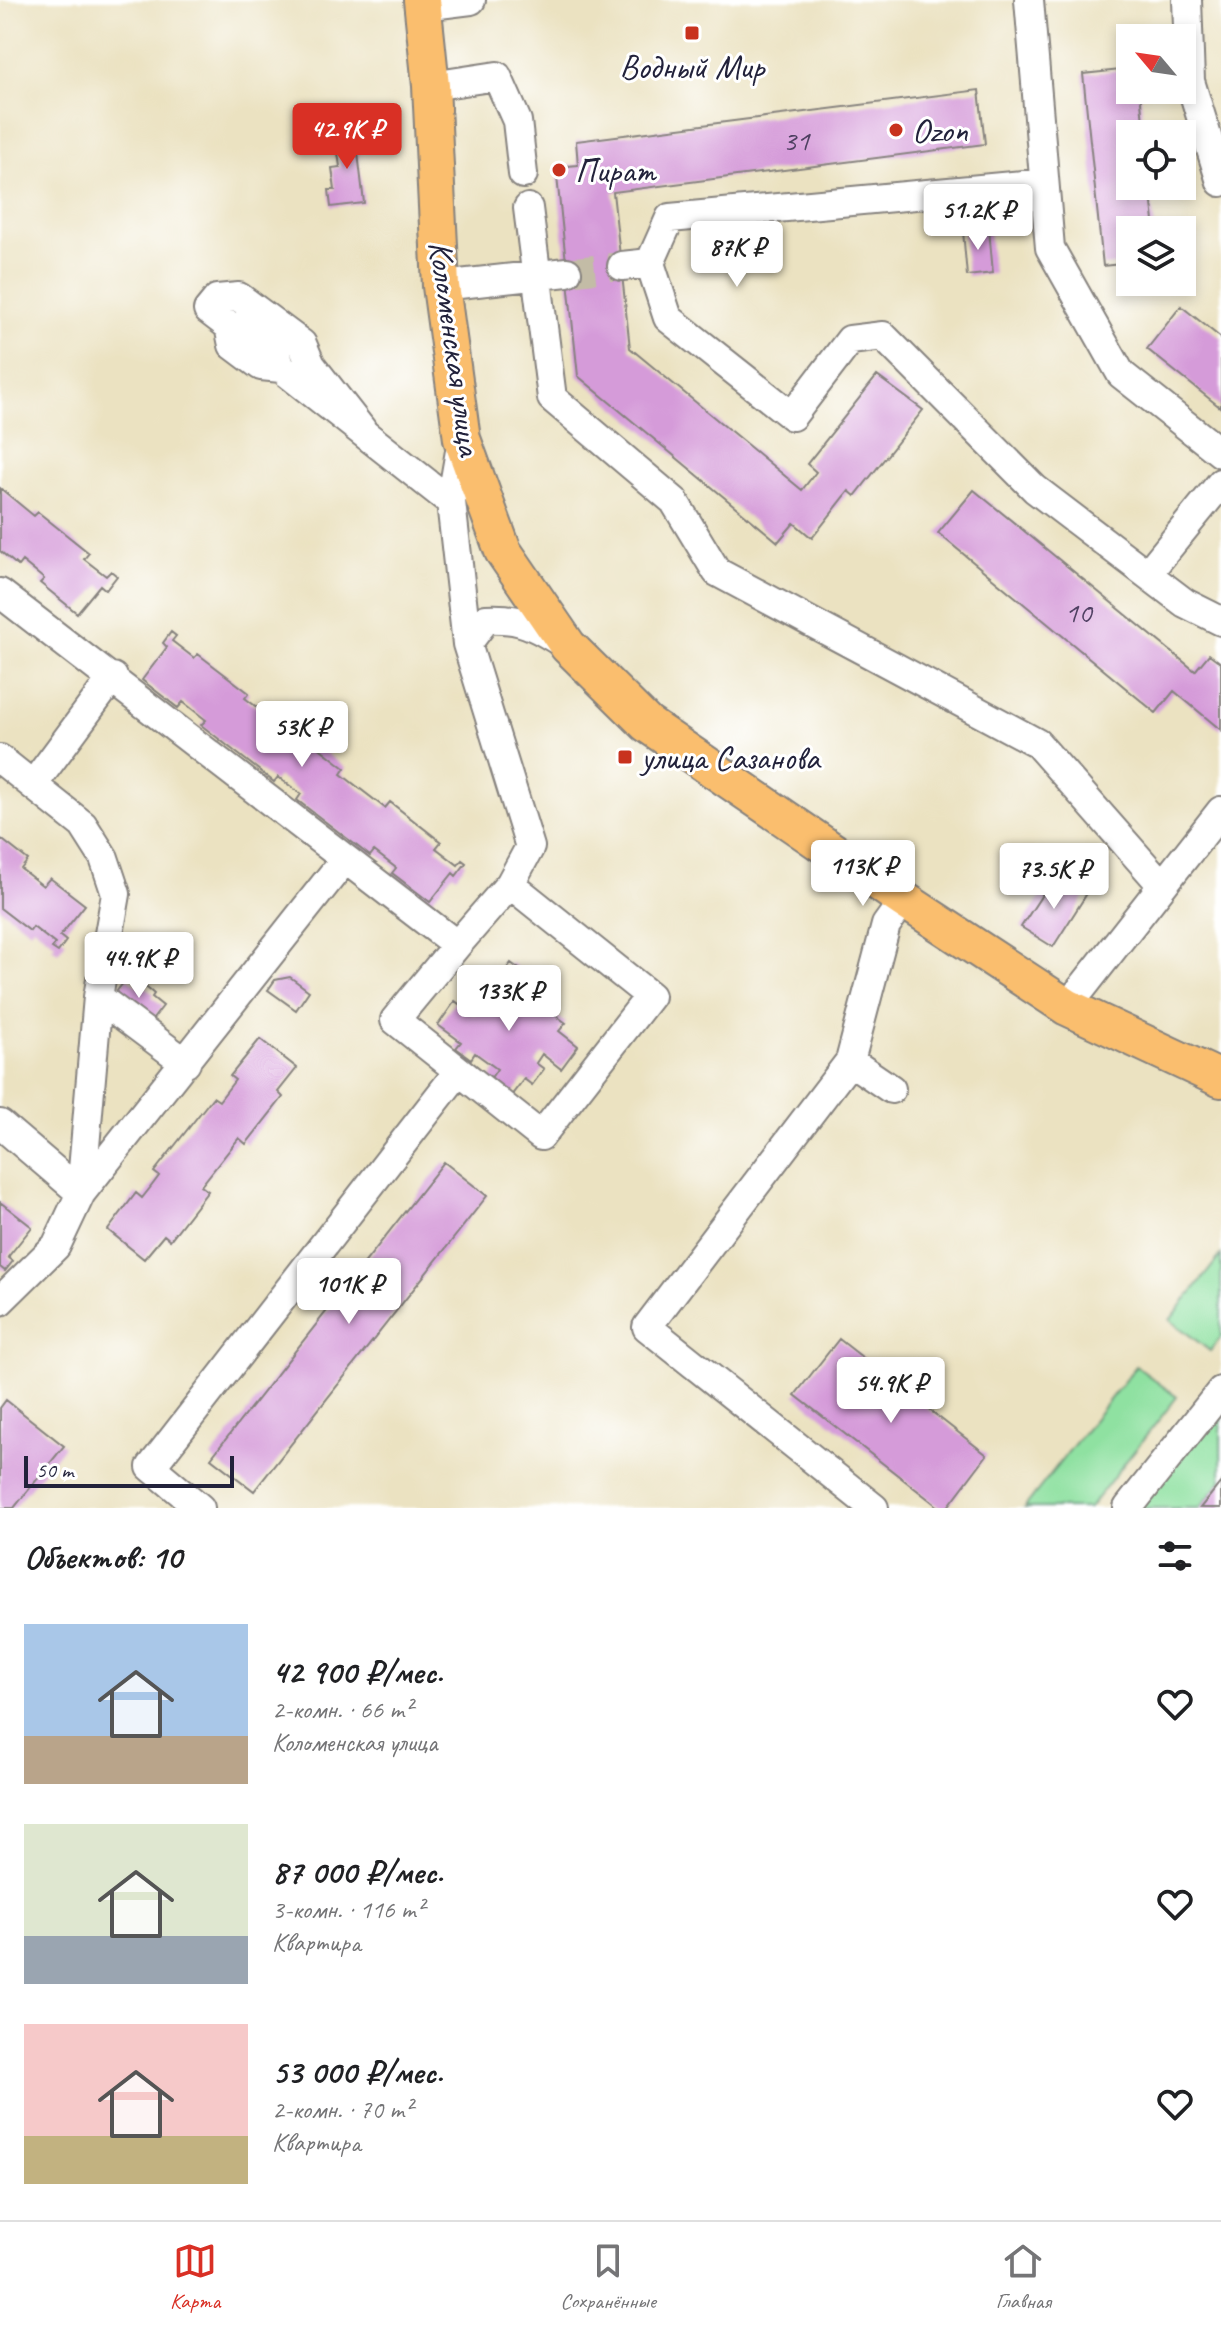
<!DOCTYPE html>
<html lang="ru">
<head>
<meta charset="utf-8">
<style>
  body { margin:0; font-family:Caveat,sans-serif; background:#f2f2f2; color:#202124; height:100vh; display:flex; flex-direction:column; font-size:30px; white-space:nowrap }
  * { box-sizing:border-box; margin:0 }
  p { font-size:26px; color:#757577 }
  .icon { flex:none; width:44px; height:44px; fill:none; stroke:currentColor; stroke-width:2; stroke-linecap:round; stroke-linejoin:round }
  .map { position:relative; height:1508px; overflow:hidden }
  .side { display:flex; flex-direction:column; background:#fff; flex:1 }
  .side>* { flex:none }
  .needle { width:52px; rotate:299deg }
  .controls { position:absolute; left:1116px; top:24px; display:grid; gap:16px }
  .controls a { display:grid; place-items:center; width:80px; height:80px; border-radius:0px; background:#fff; box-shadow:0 4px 12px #0003; font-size:40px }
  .scale { position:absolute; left:24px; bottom:20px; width:210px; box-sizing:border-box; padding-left:8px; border:4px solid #22223b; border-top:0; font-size:22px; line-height:28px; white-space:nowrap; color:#22223b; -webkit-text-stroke:6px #fff; paint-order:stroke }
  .price { position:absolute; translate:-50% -68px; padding:0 18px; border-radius:8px; background:#fff; color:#222; font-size:26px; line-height:52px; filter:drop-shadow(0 2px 4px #0008) }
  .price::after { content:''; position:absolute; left:50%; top:48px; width:24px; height:18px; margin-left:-12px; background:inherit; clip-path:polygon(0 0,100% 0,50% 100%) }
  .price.selected { background:#d93025; color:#fff }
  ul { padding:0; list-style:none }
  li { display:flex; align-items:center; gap:24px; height:200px; padding:0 24px }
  li span { display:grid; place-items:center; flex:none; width:224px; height:160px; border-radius:0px; color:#555 }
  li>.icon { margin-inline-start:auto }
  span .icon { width:96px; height:96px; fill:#fffc; stroke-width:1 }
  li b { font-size:34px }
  h2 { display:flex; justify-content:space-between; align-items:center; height:96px; padding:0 24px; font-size:34px }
  .tab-bar { display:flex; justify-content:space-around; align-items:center; height:112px; border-top:2px solid #e0e0e0; background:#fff; font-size:22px; color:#757577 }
  .tab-bar a { display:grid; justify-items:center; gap:4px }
  .tab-bar .selected { color:#d93025 }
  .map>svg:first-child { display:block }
</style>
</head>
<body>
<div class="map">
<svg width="1221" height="1508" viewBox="0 0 1221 1508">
  <rect width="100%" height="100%" fill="#fff"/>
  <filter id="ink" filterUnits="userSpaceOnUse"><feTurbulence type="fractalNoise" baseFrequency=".0125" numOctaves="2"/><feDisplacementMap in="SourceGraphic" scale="16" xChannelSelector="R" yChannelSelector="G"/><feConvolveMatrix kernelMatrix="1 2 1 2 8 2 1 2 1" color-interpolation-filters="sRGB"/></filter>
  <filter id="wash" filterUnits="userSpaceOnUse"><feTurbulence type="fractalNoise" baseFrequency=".006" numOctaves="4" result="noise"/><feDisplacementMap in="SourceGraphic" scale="32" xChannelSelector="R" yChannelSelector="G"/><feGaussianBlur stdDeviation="1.8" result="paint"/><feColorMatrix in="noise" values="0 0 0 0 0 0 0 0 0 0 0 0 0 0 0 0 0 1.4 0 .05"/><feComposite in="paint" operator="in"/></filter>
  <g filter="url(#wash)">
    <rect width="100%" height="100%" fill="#ebe2c1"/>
    <!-- green -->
    <path fill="#8fe1a1" stroke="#58826e" stroke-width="2" d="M 1221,1255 L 1221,1337 L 1210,1351 L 1170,1320 Z
      M 1136,1366 L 1177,1397 L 1089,1508 L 1024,1508 Z
      M 1221,1391 L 1221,1482 L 1200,1508 L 1128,1508 Z"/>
    <g id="blocks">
      <!-- building -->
      <path fill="#d59bd9" d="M 1130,69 L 1130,90 L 1140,90 L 1144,134 L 1130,134 L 1130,186 L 1150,186 L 1155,230 L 1130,230 L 1130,263 L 1103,266 L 1083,74 Z
        M 979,90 L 985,144 L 613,192 L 630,348 L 802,490 L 816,472 L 807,464 L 877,376 L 923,410 L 855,496 L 849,491 L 812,538 L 794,523 L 778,542 L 578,376 L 556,167 L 578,165 L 576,141 Z
        M 355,128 L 364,203 L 331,207 L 329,190 L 335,190 L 332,168 L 340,167 L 335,131 Z
        M 989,229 L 993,273 L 967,276 L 963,231 Z
        M 1181,306 L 1221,338 L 1221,408 L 1147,349 Z
        M 0,488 L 34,516 L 38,512 L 89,553 L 84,559 L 106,576 L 111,571 L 117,576 L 106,590 L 100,585 L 77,613 L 40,583 L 44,579 L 22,561 L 18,566 L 0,551 Z
        M 974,490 L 1195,671 L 1209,654 L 1221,663 L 1221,730 L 1174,691 L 1156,713 L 938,533 Z
        M 171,632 L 176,636 L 172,641 L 194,658 L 198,654 L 249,693 L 245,698 L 290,733 L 294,728 L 345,768 L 341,774 L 385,808 L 390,802 L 441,842 L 436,848 L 458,865 L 462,860 L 466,863 L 456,876 L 453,873 L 430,902 L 392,873 L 396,868 L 374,851 L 370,856 L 297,800 L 301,794 L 278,777 L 274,782 L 201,725 L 206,720 L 183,702 L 178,708 L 142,680 L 167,647 L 163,643 Z
        M 0,838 L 28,860 L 21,869 L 43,886 L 50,878 L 85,905 L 60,936 L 66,941 L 58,952 L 52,948 L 55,944 L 33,927 L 30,931 L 0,908 Z
        M 1055,875 L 1086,895 L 1053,947 L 1021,927 Z
        M 511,963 L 534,980 L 520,998 L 540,1013 L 544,1007 L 566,1023 L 559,1031 L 578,1046 L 561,1069 L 542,1054 L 536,1063 L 544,1069 L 532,1085 L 524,1079 L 507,1101 L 486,1085 L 497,1069 L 475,1053 L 471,1059 L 456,1048 L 461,1042 L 438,1025 L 455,1001 L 474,1015 L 480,1006 L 474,1001 L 487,984 L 493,988 Z
        M 290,977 L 309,991 L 296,1010 L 268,990 L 275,980 Z
        M 127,978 L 137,986 L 140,982 L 154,994 L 152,997 L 163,1006 L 149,1024 L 113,996 Z
        M 260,1039 L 297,1068 L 278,1092 L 283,1097 L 246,1144 L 239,1138 L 201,1186 L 208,1191 L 170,1240 L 164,1235 L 144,1259 L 108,1230 L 136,1193 L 142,1198 L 150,1188 L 159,1176 L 154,1172 L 213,1097 L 219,1101 L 235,1080 L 230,1076 Z
        M 444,1162 L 487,1196 L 254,1491 L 211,1458 Z
        M 0,1202 L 32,1227 L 8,1257 L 13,1261 L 5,1271 L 0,1267 Z
        M 839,1339 L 987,1455 L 947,1508 L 940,1508 L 795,1395 Z
        M 6,1400 L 64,1446 L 14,1508 L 0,1508 L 0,1408 Z
        M 1221,1482 L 1221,1508 L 1200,1508 L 1209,1497 Z"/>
    </g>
  </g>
  <g filter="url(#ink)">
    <use href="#blocks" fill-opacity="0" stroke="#86827e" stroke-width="2"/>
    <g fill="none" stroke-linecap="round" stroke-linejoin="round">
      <!-- minor-tunnel -->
      <path stroke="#c3bca6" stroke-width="28" stroke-dasharray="28 14" stroke-linecap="butt" d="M 567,272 L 622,266"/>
      <!-- minor casing -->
      <g stroke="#86827e" stroke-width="32">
        <path id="minor" d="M 1029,0 L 1050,248 L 1121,374 L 1221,453
          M 1187,0 L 1190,81 L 1221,182
          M 423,6 L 471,0
          M 431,86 L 497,76 L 517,121 L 523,174
          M 528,208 L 552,398 L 674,501 L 717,572 L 1037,743 L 1162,885
          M 650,263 L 670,218 L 1044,183
          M 622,266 L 650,263 L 668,318 L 792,416 L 850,340 L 883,336 L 1035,489 L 1185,603 L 1221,621
          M 441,286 L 567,272
          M 229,326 L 233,345 L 261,366 L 281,368
          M 362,430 L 311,365 L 302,344 L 239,297 L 217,299 L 208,310 L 229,326 L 246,327 L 274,348 L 281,368 L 451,502
          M 1147,574 L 1221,483
          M 0,593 L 457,945 L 510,884 L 530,847 L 467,644 L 451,502 L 462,440
          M 467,644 L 486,619 C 520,617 536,626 564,644
          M 0,759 L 83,825 L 104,858 L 116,894 L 98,997 L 81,1193
          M 33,785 L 113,677
          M 457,945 L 395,1020 L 541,1136 L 650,996 L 510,884
          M 98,997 L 186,1063
          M 1067,1007 L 1221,811
          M 850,1061 L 891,1089
          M 0,1124 L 81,1193
          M 0,1301 L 56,1246 L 81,1193 L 345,859
          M 200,1508 L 151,1467 L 458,1072
          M 874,1508 L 647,1327 L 850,1061 L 886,925 L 904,900
          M 1128,1508 L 1221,1391"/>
      </g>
      <!-- major casing -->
      <g stroke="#86827e" stroke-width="40">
        <path id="major" d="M 422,0 L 431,86 L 441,286 L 462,439 L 503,551 L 568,646 L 647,724 L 904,900 L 1067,1007 L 1221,1079"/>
      </g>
      <!-- minor -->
      <use href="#minor" stroke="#fff" stroke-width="28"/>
      <!-- major -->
      <use href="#major" stroke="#fabe6e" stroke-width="36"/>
    </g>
  </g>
  <!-- markers -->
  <g fill="#c8321e" stroke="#fff" stroke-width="3">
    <rect x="684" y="25" width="16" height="16" rx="4"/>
    <circle cx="896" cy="130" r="8"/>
    <circle cx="559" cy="170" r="8"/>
    <rect x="617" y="749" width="16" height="16" rx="4"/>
  </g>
  <g text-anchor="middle" stroke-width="6" stroke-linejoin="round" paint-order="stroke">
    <!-- number labels -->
    <g font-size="30" fill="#4f4062">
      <text x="796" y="150">31</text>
      <text x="1078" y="622">10</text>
    </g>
    <!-- poi labels -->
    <g font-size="34" fill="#22223b" stroke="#fff" text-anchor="start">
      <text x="692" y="78" text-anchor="middle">Водный Мир</text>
      <text x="912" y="142">Ozon</text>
      <text x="575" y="182">Пират</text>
      <text x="641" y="769">улица Сазанова</text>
    </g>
    <!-- street labels -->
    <g font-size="34" fill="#22223b" stroke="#fff">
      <text transform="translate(456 348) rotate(82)" y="12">Коломенская улица</text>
    </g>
  </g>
</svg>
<div class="controls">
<a><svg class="needle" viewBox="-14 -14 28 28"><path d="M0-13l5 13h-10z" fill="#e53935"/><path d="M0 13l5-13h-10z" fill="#757577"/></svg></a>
<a><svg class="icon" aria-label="locate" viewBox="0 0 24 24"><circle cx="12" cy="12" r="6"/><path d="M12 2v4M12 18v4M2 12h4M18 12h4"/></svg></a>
<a><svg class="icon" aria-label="layers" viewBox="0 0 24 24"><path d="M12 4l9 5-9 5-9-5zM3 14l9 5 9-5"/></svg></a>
</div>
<div class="scale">50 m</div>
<b class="price selected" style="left:347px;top:171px">42.9K ₽</b>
<b class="price" style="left:978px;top:252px">51.2K ₽</b>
<b class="price" style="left:737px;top:289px">87K ₽</b>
<b class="price" style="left:302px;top:769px">53K ₽</b>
<b class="price" style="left:863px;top:908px">113K ₽</b>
<b class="price" style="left:1054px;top:911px">73.5K ₽</b>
<b class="price" style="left:139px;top:1000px">44.9K ₽</b>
<b class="price" style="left:509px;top:1033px">133K ₽</b>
<b class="price" style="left:349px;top:1326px">101K ₽</b>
<b class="price" style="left:891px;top:1425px">54.9K ₽</b>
</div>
<section class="side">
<h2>Объектов: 10<svg class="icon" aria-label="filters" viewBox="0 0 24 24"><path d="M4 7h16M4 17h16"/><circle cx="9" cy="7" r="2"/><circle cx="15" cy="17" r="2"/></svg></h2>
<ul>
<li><span style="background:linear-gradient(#a9c7e8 70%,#b9a48a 0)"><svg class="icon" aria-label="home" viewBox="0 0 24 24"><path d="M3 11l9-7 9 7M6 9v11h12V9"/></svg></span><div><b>42 900 ₽/мес.</b><p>2-комн. · 66 m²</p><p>Коломенская улица</p></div><svg class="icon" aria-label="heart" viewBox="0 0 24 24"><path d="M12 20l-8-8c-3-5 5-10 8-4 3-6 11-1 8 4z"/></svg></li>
<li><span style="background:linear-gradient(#dfe7d0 70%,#9aa5b1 0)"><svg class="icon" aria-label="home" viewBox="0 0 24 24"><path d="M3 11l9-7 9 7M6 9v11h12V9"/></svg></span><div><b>87 000 ₽/мес.</b><p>3-комн. · 116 m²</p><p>Квартира</p></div><svg class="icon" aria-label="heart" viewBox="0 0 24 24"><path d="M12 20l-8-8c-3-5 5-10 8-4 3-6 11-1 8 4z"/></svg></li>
<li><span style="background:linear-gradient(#f6c9c9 70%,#c2b280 0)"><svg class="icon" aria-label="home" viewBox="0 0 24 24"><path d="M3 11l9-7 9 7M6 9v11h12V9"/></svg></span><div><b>53 000 ₽/мес.</b><p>2-комн. · 70 m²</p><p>Квартира</p></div><svg class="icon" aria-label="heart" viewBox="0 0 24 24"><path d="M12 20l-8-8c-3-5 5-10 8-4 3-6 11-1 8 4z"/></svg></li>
</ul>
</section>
<nav class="tab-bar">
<a class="selected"><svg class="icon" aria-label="map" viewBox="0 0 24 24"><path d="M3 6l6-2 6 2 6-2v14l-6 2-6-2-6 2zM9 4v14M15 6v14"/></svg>Карта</a>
<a><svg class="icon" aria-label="saved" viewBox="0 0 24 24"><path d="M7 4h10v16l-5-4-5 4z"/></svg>Сохранённые</a>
<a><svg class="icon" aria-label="home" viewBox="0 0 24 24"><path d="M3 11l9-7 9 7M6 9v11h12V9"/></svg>Главная</a>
</nav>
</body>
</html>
